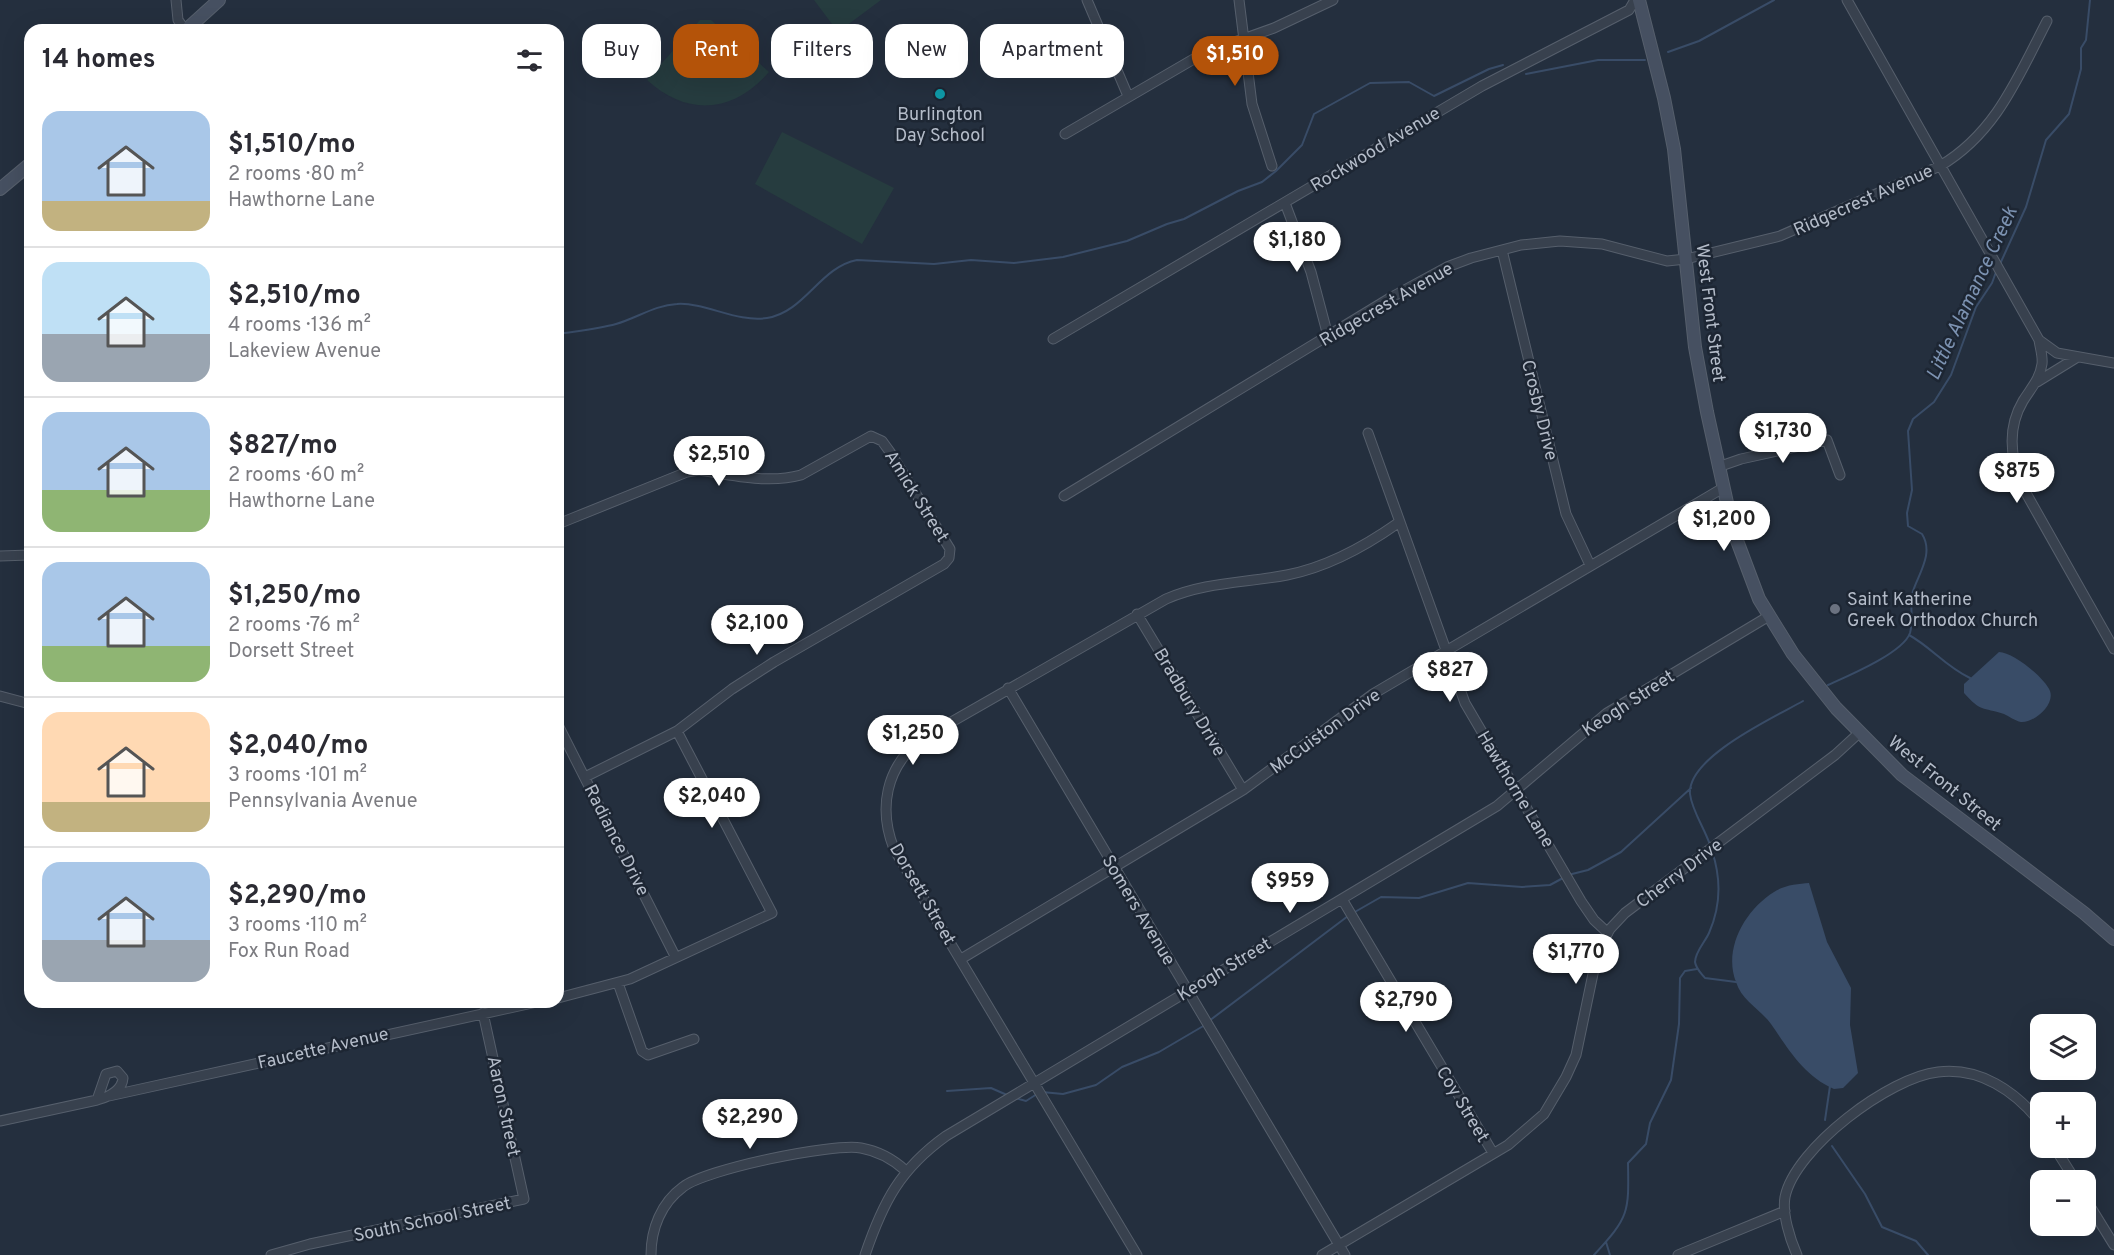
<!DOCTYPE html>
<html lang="en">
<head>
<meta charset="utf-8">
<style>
  body { margin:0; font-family:Overpass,sans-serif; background:#f7f7f7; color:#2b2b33; height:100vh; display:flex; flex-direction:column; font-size:22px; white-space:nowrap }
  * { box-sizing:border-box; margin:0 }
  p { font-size:20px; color:#7c7c81 }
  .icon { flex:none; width:33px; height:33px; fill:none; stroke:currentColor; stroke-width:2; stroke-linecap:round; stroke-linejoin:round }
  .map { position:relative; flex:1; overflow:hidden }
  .side { position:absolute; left:24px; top:24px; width:540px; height:984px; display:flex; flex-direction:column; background:#fff; border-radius:18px; box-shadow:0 6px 24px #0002 }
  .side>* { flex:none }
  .guide { position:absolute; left:582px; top:24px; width:570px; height:54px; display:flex; gap:12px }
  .controls { position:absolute; left:2030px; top:1014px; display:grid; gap:12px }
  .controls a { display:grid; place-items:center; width:66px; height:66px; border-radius:12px; background:#fff; box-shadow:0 6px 24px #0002; font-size:30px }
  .price { position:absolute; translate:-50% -51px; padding:0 14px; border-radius:21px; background:#fff; color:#222; font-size:20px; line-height:39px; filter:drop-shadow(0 2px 3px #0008) }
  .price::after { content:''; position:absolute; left:50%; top:36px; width:18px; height:14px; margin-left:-9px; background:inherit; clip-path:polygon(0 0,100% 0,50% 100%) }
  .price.active { background:#b45309; color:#fff }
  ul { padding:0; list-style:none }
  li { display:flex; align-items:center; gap:18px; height:150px; padding:0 18px }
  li+li { border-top:2px solid #e1e1e2 }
  li span { display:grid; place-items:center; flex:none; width:168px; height:120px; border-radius:18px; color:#555 }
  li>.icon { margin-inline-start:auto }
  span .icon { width:72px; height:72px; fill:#fffc; stroke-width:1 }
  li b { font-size:26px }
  h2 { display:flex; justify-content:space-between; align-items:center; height:72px; padding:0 18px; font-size:26px }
  .chip { padding:0 21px; border-radius:18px; background:#fff; box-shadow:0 6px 24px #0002; font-size:21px; line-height:54px }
  .chip.active { background:#b45309; color:#fff }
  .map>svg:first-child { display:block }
</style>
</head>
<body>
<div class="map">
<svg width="2114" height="1255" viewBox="0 0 2114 1255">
  <rect width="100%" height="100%" fill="#242f3e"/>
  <!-- green -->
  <path fill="#263c3f" d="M 814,0 L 881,0 L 838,32 Z
    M 700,20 L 711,20 L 769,72 C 733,113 688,117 647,80 Z
    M 782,132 L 894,188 L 862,244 L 755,184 Z"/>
  <!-- water -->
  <path fill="#394c67" d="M 1999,652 C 2013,652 2045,678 2050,691 C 2055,705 2034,723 2021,722 C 2015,721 2009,716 2004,714 C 1982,707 1981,712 1964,693 L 1964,684 Z
    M 1809,883 L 1827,942 L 1851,988 L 1850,1025 L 1858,1073 L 1843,1088 L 1834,1089 C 1804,1076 1789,1050 1771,1024 C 1760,1009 1742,1001 1736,982 C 1723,949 1745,910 1774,892 C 1784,885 1798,884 1809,883 Z"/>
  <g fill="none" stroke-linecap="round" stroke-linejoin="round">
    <!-- stream -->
    <path stroke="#394c67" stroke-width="2" d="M 1668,52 L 1699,41 L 1774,0
      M 1526,74 L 1598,60 L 1645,60
      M 2000,264 L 2026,207 L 2046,140 L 2069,114 L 2081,69 L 2081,48 L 2086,40 L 2090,0
      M 558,334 C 577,331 598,329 616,324 C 637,318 655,305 677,304 C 705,302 737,323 767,318 C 805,312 820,267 857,260 L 934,264 L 971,260 L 1014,263 L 1063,257 L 1127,241 L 1167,224 L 1184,219 L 1238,191 L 1262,182 L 1276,171 L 1302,145 L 1314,114 L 1370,83 L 1409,82 L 1434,96 L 1489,69 L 1503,65
      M 1909,635 C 1931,647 1946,667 1970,678
      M 1828,685 C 1848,676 1903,653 1910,633 C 1914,619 1909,605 1913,591 C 1919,573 1934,553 1922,534 L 1908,526 L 1907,513 L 1912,490 L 1908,431 L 1913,419 L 1934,402 L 1951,375 L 1976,307 L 1992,283 L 1996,272
      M 1710,845 C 1705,829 1692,811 1690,794 C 1687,757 1775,717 1803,701
      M 1712,851 C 1721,878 1721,906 1709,933 C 1705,942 1695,952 1695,962 C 1696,969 1701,973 1705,978 L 1736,982
      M 1568,875 L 1588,870 L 1621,852 L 1691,788
      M 1353,913 L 1381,897 L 1419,898 L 1468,883 L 1522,887 L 1550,885 L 1563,878
      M 1209,1021 L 1348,916
      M 947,1091 L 991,1088 L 1007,1095
      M 1042,1092 L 1063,1094 L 1096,1085 L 1122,1067 L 1159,1052 L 1205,1025
      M 1015,1098 L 1026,1101 L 1037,1094
      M 1825,1120 L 1830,1086
      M 1832,1146 L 1865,1194 L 1882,1227 L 1916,1241 L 1928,1255
      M 1606,1242 L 1610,1255
      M 1594,1255 C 1629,1217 1629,1213 1628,1163 L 1646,1144 L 1650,1123 L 1671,1080 L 1679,1024 L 1680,978 L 1685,971 L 1697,969"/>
    <!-- street casing -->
    <g stroke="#565f6c" stroke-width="11">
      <path id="street" d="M 176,0 L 178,20 L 185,30
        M 1087,0 L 1128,96
        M 1239,0 L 1252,104 L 1272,166
        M 1847,0 L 2039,340 L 2057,353 L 2114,363
        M 1065,134 L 1204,53 L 1274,28 L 1333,0
        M 1285,203 L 1311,272 L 1328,336
        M 1502,250 L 1566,514 L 1590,565
        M 1053,339 L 1482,86 L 1629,10 L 1635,0
        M 2039,340 C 2040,348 2043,356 2042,364 C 2040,379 2031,388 2023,401 C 2007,428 2010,457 2022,486 L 2114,649
        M 2037,382 L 2076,358
        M 1368,433 L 1465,703 L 1581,901 L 1594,920 L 1608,933
        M 1718,467 L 1741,459 L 1827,440 L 1840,475
        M 1064,496 L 1390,298 L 1447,267 L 1471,258 L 1521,245 L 1560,241 L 1602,244 L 1667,261 L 1686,259 L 1780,236 L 1940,166 C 1996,133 2018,77 2047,21
        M 558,524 L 687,472 L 699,470 C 732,475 768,484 801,475 L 871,436 L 882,441 L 890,452 L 950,549 L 949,558 L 944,564 L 774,662 L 732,689 L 677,731 L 585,777
        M 0,556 L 30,555
        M 1137,614 L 1243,790
        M 1008,688 L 1345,1255
        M 0,696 L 30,704
        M 558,725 L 675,956
        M 1342,899 L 1493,1153
        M 961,959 L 1243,790 L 1373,694 L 1723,488
        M 618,983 L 642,1051 L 648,1055 L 694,1039
        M 558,998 L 630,979 L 772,913 L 677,731
        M 117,1071 L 123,1078 C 122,1091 108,1097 97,1100 L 106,1074 Z
        M 109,1096 L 537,1002
        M 0,1121 L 97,1100
        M 2055,1148 L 2075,1180
        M 2085,1198 L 2114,1245
        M 271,1255 L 310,1244 L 524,1199 L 483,1013
        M 651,1255 C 651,1229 661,1203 683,1187 C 706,1169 832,1143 861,1148 C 878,1151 893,1159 906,1171
        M 865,1255 C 883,1202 900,1169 946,1136 L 1497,806 L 1607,713 L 1769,616
        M 1137,1255 L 894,849 C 878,808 886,768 920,740 L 1166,599 C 1205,582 1245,583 1287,575 C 1328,567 1364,547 1398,523
        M 1322,1255 L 1508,1145 L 1544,1114 L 1566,1077 L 1576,1055 L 1598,950 L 1610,929 L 1625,913 L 1835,755 L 1859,733
        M 1678,1255 L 1785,1211
        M 1797,1255 C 1790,1239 1782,1214 1785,1197 C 1795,1148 1890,1077 1938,1072 C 1980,1067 2015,1091 2040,1122"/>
    </g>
    <!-- secondary casing -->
    <g stroke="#565f6c" stroke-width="14">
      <path id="secondary" d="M 1639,0 L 1664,98 L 1674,149 L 1695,347 L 1707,412 L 1733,530 L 1759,599 L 1793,654 L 1836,708 L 1902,775 L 2084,913 L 2114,939
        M 186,30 L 219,0
        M 0,189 L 30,164"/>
    </g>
    <!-- street -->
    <use href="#street" stroke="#38414e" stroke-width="9"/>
    <!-- secondary -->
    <use href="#secondary" stroke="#465061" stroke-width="12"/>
  </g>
  <!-- markers -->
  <circle fill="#0f9aa8" stroke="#1d2633" stroke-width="2" cx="940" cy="94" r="6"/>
  <circle fill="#6b7280" stroke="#1d2633" stroke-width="2" cx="1835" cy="609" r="6"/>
  <g text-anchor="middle" stroke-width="5" stroke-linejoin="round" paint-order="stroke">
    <!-- poi labels -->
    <g font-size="18" fill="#b4bcc9" stroke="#1d2633">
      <text x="940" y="120">Burlington<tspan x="940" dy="21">Day School</tspan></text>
      <text x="1847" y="605" text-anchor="start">Saint Katherine<tspan x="1847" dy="21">Greek Orthodox Church</tspan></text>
    </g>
    <!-- street labels -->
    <g font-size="18" fill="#b4bcc9" stroke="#1d2633">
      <text transform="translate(1375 149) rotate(-31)" y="6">Rockwood Avenue</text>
      <text transform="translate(1863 200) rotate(-24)" y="6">Ridgecrest Avenue</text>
      <text transform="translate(1386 304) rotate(-30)" y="6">Ridgecrest Avenue</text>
      <text transform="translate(1711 313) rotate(83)" y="6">West Front Street</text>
      <text transform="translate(1540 410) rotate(76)" y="6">Crosby Drive</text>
      <text transform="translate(917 496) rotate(58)" y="6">Amick Street</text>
      <text transform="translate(1190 702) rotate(59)" y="6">Bradbury Drive</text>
      <text transform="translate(1628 703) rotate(-33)" y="6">Keogh Street</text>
      <text transform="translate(1325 731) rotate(-36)" y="6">McCuiston Drive</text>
      <text transform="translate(1945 783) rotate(39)" y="6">West Front Street</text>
      <text transform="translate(1516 789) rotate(59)" y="6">Hawthorne Lane</text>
      <text transform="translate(617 840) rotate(63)" y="6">Radiance Drive</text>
      <text transform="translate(1679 873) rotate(-37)" y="6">Cherry Drive</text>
      <text transform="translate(923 894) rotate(60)" y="6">Dorsett Street</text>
      <text transform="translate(1139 910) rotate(59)" y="6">Somers Avenue</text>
      <text transform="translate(1224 969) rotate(-31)" y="6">Keogh Street</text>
      <text transform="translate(323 1048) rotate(-13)" y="6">Faucette Avenue</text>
      <text transform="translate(1463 1104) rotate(59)" y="6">Coy Street</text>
      <text transform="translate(504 1106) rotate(78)" y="6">Aaron Street</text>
      <text transform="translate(432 1219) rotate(-12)" y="6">South School Street</text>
    </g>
    <!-- water labels -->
    <g font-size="20" font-style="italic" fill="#7c92b1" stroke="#1d2633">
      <text transform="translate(1971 293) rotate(-65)" y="7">Little Alamance Creek</text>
    </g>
  </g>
</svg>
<div class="controls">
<a><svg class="icon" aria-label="layers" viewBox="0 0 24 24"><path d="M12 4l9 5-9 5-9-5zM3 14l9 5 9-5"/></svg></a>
<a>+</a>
<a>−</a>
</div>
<b class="price active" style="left:1235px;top:87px">$1,510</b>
<b class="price" style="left:1297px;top:273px">$1,180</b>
<b class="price" style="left:1783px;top:464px">$1,730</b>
<b class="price" style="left:719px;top:487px">$2,510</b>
<b class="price" style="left:2017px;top:504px">$875</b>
<b class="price" style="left:1724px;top:552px">$1,200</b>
<b class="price" style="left:757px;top:656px">$2,100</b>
<b class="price" style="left:1450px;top:703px">$827</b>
<b class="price" style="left:913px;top:766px">$1,250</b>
<b class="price" style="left:712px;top:829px">$2,040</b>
<b class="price" style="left:1290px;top:914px">$959</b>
<b class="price" style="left:1576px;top:985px">$1,770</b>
<b class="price" style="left:1406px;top:1033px">$2,790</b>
<b class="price" style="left:750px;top:1150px">$2,290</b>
<div class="guide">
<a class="chip">Buy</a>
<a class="chip active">Rent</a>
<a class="chip">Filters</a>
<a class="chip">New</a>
<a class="chip">Apartment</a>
</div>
<section class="side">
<h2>14 homes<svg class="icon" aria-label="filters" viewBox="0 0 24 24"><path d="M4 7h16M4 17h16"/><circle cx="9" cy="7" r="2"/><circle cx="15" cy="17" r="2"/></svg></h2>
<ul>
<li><span style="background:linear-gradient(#a9c7e8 75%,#c2b280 0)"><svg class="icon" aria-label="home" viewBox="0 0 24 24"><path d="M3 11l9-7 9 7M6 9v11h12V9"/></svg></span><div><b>$1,510/mo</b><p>2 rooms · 80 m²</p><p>Hawthorne Lane</p></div></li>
<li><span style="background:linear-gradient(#bfe0f5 60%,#9aa5b1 0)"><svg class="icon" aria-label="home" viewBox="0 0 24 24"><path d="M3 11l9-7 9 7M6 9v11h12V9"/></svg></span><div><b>$2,510/mo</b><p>4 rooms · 136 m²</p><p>Lakeview Avenue</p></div></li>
<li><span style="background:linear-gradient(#a9c7e8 65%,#8fb573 0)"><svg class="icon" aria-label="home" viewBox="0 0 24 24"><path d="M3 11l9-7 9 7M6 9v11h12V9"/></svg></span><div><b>$827/mo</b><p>2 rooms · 60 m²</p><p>Hawthorne Lane</p></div></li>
<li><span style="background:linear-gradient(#a9c7e8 70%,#8fb573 0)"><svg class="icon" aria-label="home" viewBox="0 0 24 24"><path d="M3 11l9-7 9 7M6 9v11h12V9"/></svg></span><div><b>$1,250/mo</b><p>2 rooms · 76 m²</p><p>Dorsett Street</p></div></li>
<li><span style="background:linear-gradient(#ffd9b3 75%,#c2b280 0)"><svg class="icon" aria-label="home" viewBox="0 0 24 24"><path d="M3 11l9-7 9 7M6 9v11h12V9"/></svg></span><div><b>$2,040/mo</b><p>3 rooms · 101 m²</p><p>Pennsylvania Avenue</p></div></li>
<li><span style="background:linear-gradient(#a9c7e8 65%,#9aa5b1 0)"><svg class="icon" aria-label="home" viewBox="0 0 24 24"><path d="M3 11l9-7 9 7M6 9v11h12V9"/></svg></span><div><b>$2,290/mo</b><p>3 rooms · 110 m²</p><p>Fox Run Road</p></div></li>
</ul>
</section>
</div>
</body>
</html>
